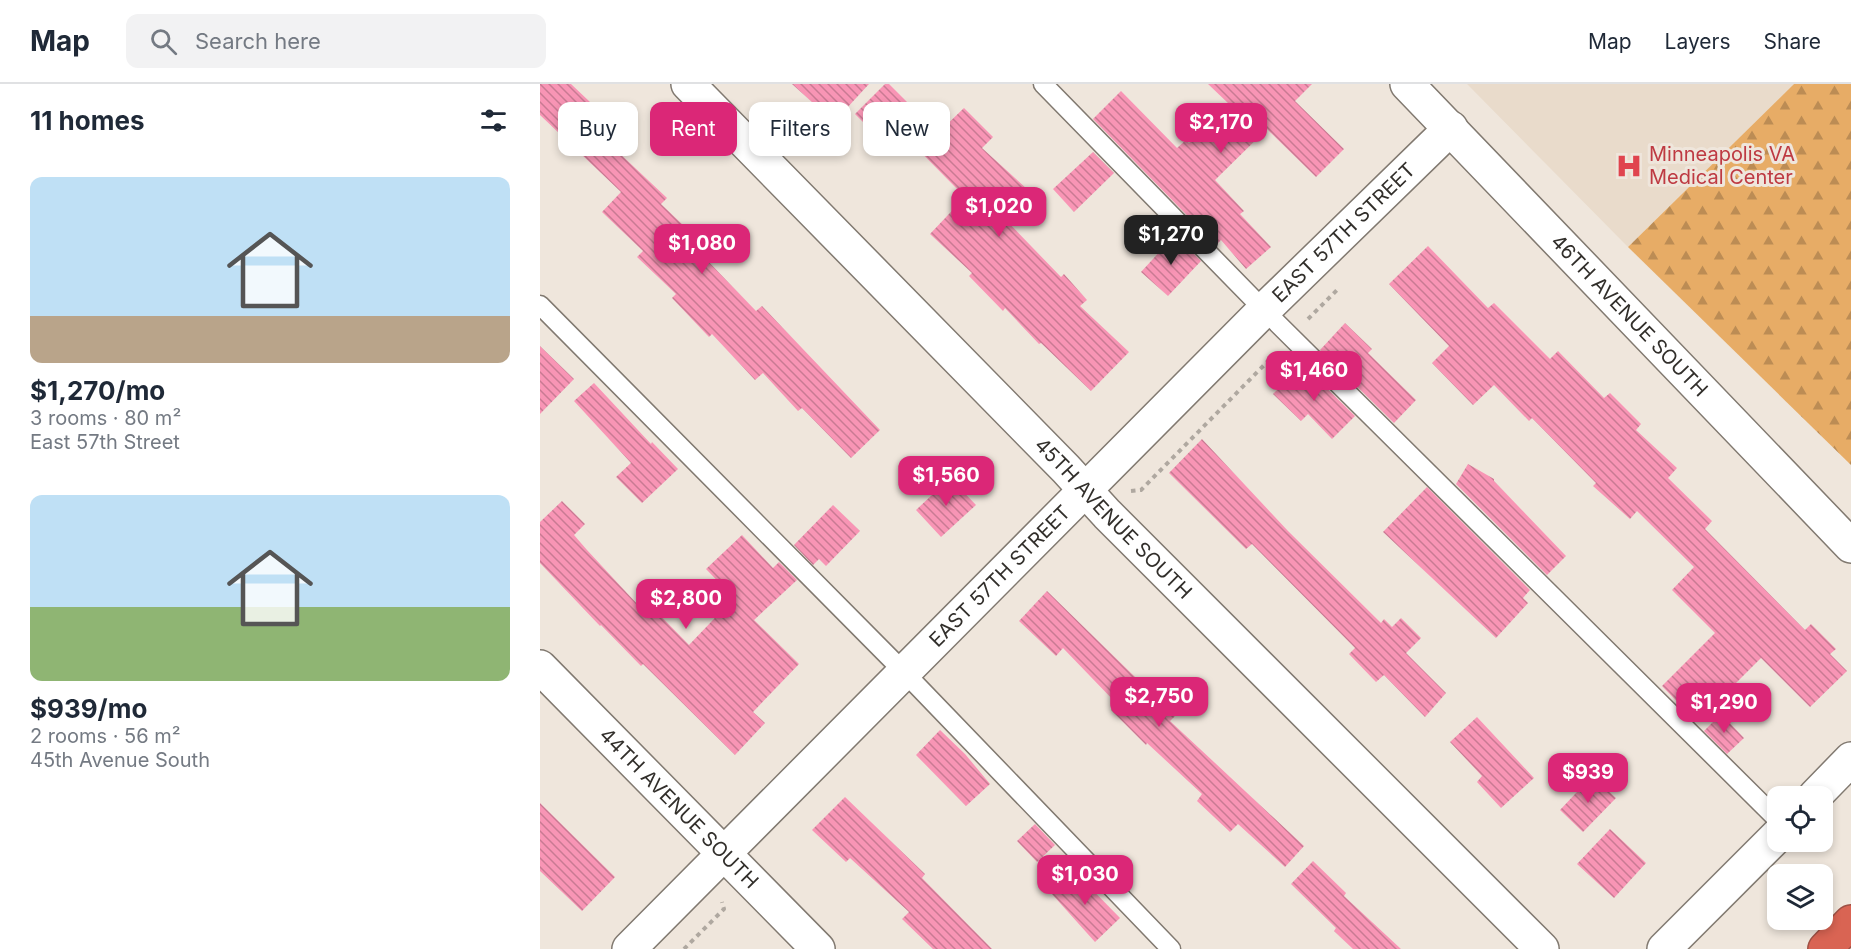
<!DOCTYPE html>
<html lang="en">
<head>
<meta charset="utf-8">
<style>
  body { margin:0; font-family:Inter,sans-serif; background:#f2f2f3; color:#1f2937; height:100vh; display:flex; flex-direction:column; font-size:22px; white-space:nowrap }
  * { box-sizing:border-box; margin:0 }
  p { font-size:20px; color:#747a83 }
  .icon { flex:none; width:33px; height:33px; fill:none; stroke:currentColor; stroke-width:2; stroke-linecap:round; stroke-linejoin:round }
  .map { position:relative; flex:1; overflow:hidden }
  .details { display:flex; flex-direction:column; background:#fff; width:540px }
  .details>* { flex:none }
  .banner { position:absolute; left:18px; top:18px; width:570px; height:54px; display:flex; gap:12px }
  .tools { position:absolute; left:1227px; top:702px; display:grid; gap:12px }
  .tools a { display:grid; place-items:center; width:66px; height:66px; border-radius:12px; background:#fff; box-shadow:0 3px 9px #0003; font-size:30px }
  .price { position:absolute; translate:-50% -51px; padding:0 14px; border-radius:12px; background:#db2777; color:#fff; font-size:20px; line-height:39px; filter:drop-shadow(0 2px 3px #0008) }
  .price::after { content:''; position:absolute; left:50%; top:36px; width:18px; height:14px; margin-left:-9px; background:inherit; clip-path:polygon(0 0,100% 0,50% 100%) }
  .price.on { background:#222; color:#fff }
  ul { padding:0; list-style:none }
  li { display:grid; align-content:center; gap:12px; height:318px; padding:0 30px }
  li span { display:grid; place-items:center; height:186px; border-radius:12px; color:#555 }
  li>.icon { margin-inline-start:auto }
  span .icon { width:108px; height:108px; fill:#fffc; stroke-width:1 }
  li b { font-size:26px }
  h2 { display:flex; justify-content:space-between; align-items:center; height:72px; padding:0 30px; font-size:26px }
  .pill { padding:0 21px; border-radius:12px; background:#fff; box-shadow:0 3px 9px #0003; font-size:21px; line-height:54px }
  .pill.on { background:#db2777; color:#fff }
  header { display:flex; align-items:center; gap:36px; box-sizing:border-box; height:84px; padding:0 30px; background:#fff; border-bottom:2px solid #e0e1e3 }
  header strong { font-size:28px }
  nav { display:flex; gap:33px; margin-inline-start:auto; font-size:21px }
  .search { width:420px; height:54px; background:#f2f2f3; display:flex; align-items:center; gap:15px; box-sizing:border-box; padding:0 21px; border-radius:12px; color:#747a83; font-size:22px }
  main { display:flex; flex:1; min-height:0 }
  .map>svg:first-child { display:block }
</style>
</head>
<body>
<header>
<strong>Map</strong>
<div class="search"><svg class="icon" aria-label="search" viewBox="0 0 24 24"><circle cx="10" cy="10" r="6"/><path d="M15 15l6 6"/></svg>Search here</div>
<nav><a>Map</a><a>Layers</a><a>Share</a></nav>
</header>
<main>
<section class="details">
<h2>11 homes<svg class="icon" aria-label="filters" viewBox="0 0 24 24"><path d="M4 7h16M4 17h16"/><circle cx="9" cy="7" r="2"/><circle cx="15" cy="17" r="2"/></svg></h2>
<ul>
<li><span style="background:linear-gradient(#bfe0f5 75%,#b9a48a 0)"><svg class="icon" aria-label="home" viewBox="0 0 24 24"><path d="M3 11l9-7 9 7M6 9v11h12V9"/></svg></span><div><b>$1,270/mo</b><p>3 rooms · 80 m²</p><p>East 57th Street</p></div></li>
<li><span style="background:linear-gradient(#bfe0f5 60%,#8fb573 0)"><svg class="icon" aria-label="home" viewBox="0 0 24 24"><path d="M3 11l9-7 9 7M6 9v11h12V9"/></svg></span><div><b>$939/mo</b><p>2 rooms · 56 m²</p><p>45th Avenue South</p></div></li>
</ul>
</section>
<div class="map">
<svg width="1311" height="865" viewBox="0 0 1311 865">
  <defs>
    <pattern id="forest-firs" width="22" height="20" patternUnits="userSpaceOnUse" patternTransform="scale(1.5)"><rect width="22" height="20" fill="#e7ac66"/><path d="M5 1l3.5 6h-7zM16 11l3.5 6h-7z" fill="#bc8c54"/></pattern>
    <pattern id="building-back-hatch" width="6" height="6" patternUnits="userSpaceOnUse" patternTransform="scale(1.5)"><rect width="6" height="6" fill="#f895b5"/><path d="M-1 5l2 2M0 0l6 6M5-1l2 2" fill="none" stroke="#c97a93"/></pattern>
  </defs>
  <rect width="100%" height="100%" fill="#efe6dc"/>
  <!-- built -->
  <path fill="#e9dbcb" d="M 927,0 L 1254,0 L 1088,163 Z"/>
  <!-- forest -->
  <path fill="url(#forest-firs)" d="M 1254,0 L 1311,0 L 1311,381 L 1088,163 Z"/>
  <!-- building -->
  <path fill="url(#building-back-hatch)" d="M 0,0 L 31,0 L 88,54 L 76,66 L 127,114 L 121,120 L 167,164 L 161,170 L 216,227 L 222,222 L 340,346 L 311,374 L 262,324 L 258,327 L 223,289 L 215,296 L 172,250 L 169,253 L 132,214 L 136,210 L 97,173 L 103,167 L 62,128 L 81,108 L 0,31 Z
    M 252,0 L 329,0 L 294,38 Z
    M 345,0 L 349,0 L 398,49 L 424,24 L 453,53 L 442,64 L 488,106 L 462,132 L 521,193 L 524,190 L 547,216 L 540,222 L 589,268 L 551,307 L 501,259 L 499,260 L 465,224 L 463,227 L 429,192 L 432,189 L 390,150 L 425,113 L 358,45 L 344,59 L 315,30 Z
    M 668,0 L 772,0 L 755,17 L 804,65 L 776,93 L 727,45 L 675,96 L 704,127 L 700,130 L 731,163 L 706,185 L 681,156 L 676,161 L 553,35 L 581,7 L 637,64 L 646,56 L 649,59 L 689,20 Z
    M 553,68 L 574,89 L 534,128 L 513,105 Z
    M 635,151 L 661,177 L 628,212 L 601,188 Z
    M 888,162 L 948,224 L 954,219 L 1010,275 L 1018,267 L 1064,314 L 1070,309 L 1101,340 L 1096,346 L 1137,384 L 1128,394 L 1172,437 L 1165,445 L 1265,546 L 1271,540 L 1296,565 L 1290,570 L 1307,587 L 1270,623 L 1221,574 L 1157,638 L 1122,602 L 1175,549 L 1132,506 L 1154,483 L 1097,427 L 1090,435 L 1053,402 L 1056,399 L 992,334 L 989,337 L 954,301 L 933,321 L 892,279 L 909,262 L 849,200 Z
    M 805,239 L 832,265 L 828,269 L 876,316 L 854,339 L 780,266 Z
    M 0,262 L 34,295 L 0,330 Z
    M 761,282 L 762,284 L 764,282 L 815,332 L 792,355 L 768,330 L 761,337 L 733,310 Z
    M 54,299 L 111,360 L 112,358 L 138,385 L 102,419 L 76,393 L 91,379 L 34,317 Z
    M 662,355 L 748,447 L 841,539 L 844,535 L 852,543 L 861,534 L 881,554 L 866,569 L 906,609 L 885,633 L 844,591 L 836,598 L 809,570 L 815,564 L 712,460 L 706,465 L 629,389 Z
    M 928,380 L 954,395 L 954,397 L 1026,472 L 1007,491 L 916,400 Z
    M 410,394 L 436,421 L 401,453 L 376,426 Z
    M 887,403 L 990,506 L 983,514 L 988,519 L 956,554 L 843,448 Z
    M 22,417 L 45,440 L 34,451 L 47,466 L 99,522 L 105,516 L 149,561 L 194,514 L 166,485 L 202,451 L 233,484 L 239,478 L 257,496 L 214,536 L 259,580 L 213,628 L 225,639 L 195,671 L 103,580 L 101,582 L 61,541 L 60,542 L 0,479 L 0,438 Z
    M 293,421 L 320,447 L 286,482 L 279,475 L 273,481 L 254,461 Z
    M 507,507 L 635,632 L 630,637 L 764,762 L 745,783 L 698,740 L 690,748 L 657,717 L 662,710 L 607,659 L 606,661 L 571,626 L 577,620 L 523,564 L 516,572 L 479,537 Z
    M 1181,630 L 1204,654 L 1187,670 L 1164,647 Z
    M 937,633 L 994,694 L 961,724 L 937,698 L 942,692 L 910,658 Z
    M 400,646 L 425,670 L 450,700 L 426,722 L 376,671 Z
    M 1052,692 L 1076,714 L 1043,748 L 1020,726 Z
    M 305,713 L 385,790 L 382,794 L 452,865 L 393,865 L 362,835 L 369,828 L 310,774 L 306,778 L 272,746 Z
    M 0,719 L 75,793 L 42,827 L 0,787 Z
    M 495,740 L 515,761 L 497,778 L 477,757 Z
    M 1070,745 L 1106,779 L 1074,814 L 1037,780 Z
    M 773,777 L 806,809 L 804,812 L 861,865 L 813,865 L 794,847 L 796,844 L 751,800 Z
    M 534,787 L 580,834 L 555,858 L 511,809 Z"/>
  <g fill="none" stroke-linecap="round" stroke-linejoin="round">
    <!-- service casing -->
    <g stroke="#817970" stroke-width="21">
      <path id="service" d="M 503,0 L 724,226 L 1238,736
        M 0,221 L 363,587 L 631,865"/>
    </g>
    <!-- minor casing -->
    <g stroke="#817970" stroke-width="36">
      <g id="minor">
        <path id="s1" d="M 148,0 L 526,385 L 567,430 L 1002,865"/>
        <path id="s2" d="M 867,0 L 1311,462"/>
        <path id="s3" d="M 0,583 L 278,865"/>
        <path d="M 1275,712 L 1311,675"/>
        <path id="s4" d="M 89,865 L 724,226 L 911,44"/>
        <path d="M 1124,865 L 1238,751"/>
      </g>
    </g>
    <!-- motorway casing -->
    <g stroke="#9f5145" stroke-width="36">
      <path id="motorway" d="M 1285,865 L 1311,838"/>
    </g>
    <!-- path -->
    <path stroke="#afa8a0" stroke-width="4" stroke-dasharray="4.5 4.5" stroke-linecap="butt" d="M 768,235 L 799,204
      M 591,407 L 601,406 L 734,271
      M 144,865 L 184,825 L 182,818"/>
    <!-- service -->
    <use href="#service" stroke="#fff" stroke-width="18"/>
    <!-- minor -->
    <use href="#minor" stroke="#fff" stroke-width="33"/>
    <!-- motorway -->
    <use href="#motorway" stroke="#d96453" stroke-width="33"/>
  </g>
  <!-- icons -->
  <defs>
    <g id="hospital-bare" transform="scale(2.07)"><path d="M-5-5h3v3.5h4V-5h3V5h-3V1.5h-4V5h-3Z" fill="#e0444e" stroke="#efe6dc" stroke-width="2.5" paint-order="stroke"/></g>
  </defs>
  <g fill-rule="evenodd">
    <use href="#hospital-bare" x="1089" y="82"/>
  </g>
  <g text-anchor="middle" stroke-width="6" stroke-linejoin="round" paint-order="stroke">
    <!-- health labels -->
    <g font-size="20" fill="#be3a42" stroke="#efe6dc" text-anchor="start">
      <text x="1109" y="77">Minneapolis VA<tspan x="1109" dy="23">Medical Center</tspan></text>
    </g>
    <!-- street labels -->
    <g font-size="20" fill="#322f2b" stroke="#efe6dc">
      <text dy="7" stroke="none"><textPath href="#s4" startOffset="1012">EAST 57TH STREET</textPath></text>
      <text dy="7" stroke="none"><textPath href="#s2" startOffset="321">46TH AVENUE SOUTH</textPath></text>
      <text dy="7" stroke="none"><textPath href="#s1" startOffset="608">45TH AVENUE SOUTH</textPath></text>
      <text dy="7" stroke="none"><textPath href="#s4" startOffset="526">EAST 57TH STREET</textPath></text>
      <text dy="7" stroke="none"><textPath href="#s3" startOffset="198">44TH AVENUE SOUTH</textPath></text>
    </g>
  </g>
</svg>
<div class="tools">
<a><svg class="icon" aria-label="locate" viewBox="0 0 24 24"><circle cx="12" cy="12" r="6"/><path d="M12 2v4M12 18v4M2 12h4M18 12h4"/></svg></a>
<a><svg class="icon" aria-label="layers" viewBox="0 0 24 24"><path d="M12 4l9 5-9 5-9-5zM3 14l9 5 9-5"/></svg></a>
</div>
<b class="price" style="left:681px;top:70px">$2,170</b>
<b class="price" style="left:459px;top:154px">$1,020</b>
<b class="price on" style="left:631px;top:182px">$1,270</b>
<b class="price" style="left:162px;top:191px">$1,080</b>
<b class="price" style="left:774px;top:318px">$1,460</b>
<b class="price" style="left:406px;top:423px">$1,560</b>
<b class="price" style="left:146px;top:546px">$2,800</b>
<b class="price" style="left:619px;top:644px">$2,750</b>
<b class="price" style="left:1184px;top:650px">$1,290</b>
<b class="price" style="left:1048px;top:720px">$939</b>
<b class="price" style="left:545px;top:822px">$1,030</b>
<div class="banner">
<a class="pill">Buy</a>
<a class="pill on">Rent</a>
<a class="pill">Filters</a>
<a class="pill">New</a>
</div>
</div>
</main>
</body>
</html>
